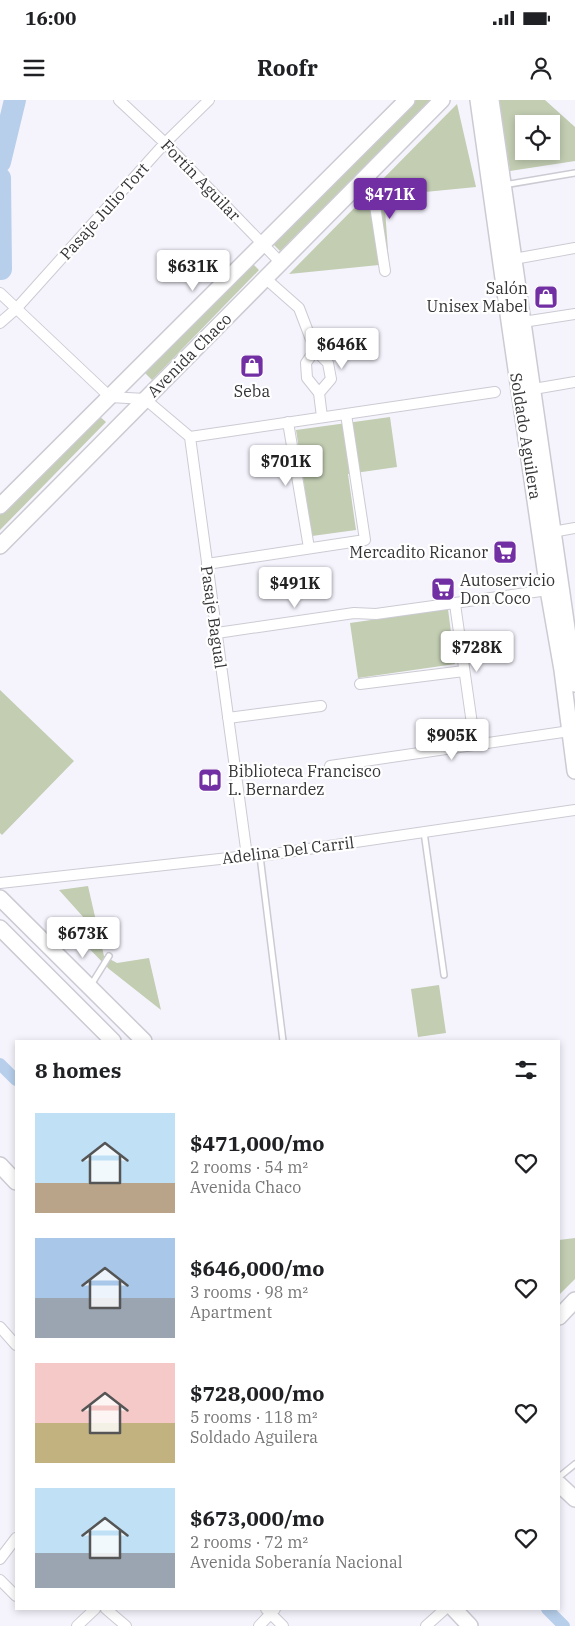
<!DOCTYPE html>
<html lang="en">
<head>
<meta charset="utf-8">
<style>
  body { margin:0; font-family:"IBM Plex Serif",serif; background:#f2f2f2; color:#202124; height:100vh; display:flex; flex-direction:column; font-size:19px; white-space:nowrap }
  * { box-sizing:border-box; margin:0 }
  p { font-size:16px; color:#757577 }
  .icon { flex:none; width:28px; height:28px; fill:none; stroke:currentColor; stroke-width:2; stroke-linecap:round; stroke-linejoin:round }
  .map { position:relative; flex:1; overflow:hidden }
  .details { position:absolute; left:15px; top:940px; width:545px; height:570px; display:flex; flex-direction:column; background:#fff; border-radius:0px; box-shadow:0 2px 8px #0003 }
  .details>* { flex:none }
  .fabs { position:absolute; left:515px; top:15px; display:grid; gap:10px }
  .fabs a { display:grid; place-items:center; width:45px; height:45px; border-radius:0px; background:#fff; box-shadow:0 2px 8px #0003; font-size:25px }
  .price { position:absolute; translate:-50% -42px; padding:0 11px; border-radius:5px; background:#fff; color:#222; font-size:16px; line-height:32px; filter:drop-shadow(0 1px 2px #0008) }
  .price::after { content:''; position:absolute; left:50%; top:30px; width:15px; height:11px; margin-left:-8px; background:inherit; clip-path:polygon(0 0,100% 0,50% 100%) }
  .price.current { background:#712fa3; color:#fff }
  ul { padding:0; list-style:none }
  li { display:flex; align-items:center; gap:15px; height:125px; padding:0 20px }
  li span { display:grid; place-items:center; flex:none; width:140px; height:100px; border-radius:0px; color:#555 }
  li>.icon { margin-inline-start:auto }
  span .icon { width:60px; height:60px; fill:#fffc; stroke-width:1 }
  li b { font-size:21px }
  h2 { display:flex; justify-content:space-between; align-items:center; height:60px; padding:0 20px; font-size:21px }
  .status { display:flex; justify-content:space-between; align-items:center; height:35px; padding:0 25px; background:#fff; direction:ltr }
  .status svg { height:14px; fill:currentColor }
  header { display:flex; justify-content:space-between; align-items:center; height:65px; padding:0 20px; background:#fff; font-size:22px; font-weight:700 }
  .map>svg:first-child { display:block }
</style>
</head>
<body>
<div class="status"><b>16:00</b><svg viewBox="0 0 49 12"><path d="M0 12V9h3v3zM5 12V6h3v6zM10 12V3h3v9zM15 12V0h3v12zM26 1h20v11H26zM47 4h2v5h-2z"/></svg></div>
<header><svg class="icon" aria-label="menu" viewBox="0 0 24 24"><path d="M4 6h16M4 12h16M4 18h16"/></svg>Roofr<svg class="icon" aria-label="person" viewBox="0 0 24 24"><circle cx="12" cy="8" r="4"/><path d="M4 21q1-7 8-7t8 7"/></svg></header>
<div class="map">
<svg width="575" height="1526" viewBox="0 0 575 1526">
  <rect width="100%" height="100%" fill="#f5f4fd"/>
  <!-- green -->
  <path fill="#c2cdb2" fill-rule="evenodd" d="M 416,0 L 432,0 L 280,151 L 272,143 Z
    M 499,0 L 545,0 L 575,27 L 575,61 L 510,71 ZM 524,24 L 551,24 L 551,51 L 524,51 Z
    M 457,4 L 476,87 L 384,96 L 389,164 L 289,174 Z
    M 251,162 L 259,170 L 152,280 L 144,272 Z
    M 98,315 L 106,322 L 0,430 L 0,414 Z
    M 390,317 L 397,367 L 348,374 L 356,430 L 312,436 L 296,330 Z
    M 448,509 L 455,564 L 358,578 L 350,523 Z
    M 0,590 L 74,661 L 2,735 L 0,733 Z
    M 88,786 L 104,856 L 117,863 L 149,858 L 161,910 L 109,869 L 76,835 L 85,819 L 59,790 Z
    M 439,885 L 446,933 L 418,937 L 411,889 Z
    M 575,1138 L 575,1179 L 559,1195 L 559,1140 Z"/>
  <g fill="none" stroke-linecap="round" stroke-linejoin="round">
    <!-- canal -->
    <path stroke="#b7cfeb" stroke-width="12" d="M 0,964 L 16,980
      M 547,1509 L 564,1526"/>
    <!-- river -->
    <path stroke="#b7cfeb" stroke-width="22" d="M 0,62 L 15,0
      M 0,78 L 1,169"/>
    <!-- lane casing -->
    <g stroke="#cccbd3" stroke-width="8">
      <path id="lane" d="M 504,85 L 575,73
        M 424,732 L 444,875
        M 260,756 L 283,941
        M 91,885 L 109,856
        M 559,1377 L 575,1364"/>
    </g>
    <!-- street casing -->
    <g stroke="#cccbd3" stroke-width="12">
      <path id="street" d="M 119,0 L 165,43 L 281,163
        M 370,73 L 385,171
        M 514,159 L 575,148
        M 265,178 L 299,208 L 315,250 L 306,263 L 307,278 L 319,293 L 322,317
        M 0,193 L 110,297 L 145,299 L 190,337 L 247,756
        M 523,222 L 575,214
        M 0,223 L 16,209 L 165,43 L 209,0
        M 315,250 L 328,263 L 331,279 L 319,293
        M 528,290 L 575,282
        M 288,322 L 309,448
        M 190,337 L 495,292
        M 547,433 L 575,428
        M 207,464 L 365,440 L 346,314
        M 455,504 L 475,645
        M 217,533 L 354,513 L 376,514 L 548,490
        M 360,584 L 464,571
        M 228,618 L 321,606
        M 330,666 L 570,631
        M 0,783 L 247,756 L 260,756 L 575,710
        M 0,1227 L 16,1245
        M 0,1459 L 16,1438
        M 0,1480 L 16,1496
        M 106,1509 L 126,1526
        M 266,1509 L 283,1526
        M 77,1526 L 95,1509
        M 259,1526 L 275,1509
        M 426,1526 L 445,1509"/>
    </g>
    <!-- secondary casing -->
    <g stroke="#cccbd3" stroke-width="18">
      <path id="secondary" d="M 478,0 L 509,221 L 548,490 L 562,570 L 575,671
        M 491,0 L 575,584
        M 0,406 L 407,0
        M 0,446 L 442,0
        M 0,798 L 144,941
        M 0,828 L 113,941
        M 0,1065 L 16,1082
        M 559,1217 L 575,1200
        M 559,1384 L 575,1399
        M 454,1509 L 470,1526"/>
    </g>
    <!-- lane -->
    <use href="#lane" stroke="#fff" stroke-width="5"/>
    <!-- street -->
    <use href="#street" stroke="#fff" stroke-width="10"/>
    <!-- secondary -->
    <use href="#secondary" stroke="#fff" stroke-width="15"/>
  </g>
  <!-- icons -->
  <defs>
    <g id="shop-square" transform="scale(1.25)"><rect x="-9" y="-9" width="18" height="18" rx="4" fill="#712fa3" stroke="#fff"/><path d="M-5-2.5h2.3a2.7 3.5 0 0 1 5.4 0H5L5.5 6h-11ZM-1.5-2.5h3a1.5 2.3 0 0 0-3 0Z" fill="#fff"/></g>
    <g id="supermarket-square" transform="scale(1.25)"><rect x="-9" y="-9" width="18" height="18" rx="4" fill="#712fa3" stroke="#fff"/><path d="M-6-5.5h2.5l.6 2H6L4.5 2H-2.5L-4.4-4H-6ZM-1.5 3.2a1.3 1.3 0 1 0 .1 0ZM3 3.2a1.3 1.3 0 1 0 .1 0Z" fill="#fff"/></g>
    <g id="library-square" transform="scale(1.25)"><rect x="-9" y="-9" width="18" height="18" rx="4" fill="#712fa3" stroke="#fff"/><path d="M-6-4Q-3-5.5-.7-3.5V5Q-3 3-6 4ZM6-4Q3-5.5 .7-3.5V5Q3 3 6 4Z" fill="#fff"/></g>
  </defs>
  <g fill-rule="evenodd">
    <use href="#shop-square" x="546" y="197"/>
    <use href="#shop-square" x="252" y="266"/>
    <use href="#supermarket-square" x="505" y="452"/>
    <use href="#supermarket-square" x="443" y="489"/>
    <use href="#library-square" x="210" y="680"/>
  </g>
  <g text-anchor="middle" stroke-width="4.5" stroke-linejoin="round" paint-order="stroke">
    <!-- street labels -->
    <g font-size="16" fill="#343437" stroke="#fff">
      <text transform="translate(201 80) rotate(46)" y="6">Fortín Aguilar</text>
      <text transform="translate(104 111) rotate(-48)" y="6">Pasaje Julio Tort</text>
      <text transform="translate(189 255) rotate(-45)" y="6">Avenida Chaco</text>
      <text transform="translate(526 336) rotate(81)" y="6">Soldado Aguilera</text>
      <text transform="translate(214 517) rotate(82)" y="6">Pasaje Bagual</text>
      <text transform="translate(288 750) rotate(-7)" y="6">Adelina Del Carril</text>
    </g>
    <!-- poi labels -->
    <g font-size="16" fill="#343437" stroke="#fff" text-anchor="end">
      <text x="528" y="194">Salón<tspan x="528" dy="18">Unisex Mabel</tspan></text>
      <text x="252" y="297" text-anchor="middle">Seba</text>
      <text x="488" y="458">Mercadito Ricanor</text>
      <text x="460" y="486" text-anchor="start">Autoservicio<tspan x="460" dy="18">Don Coco</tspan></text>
      <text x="228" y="677" text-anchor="start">Biblioteca Francisco<tspan x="228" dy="18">L. Bernardez</tspan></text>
    </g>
  </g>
</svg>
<div class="fabs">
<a><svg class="icon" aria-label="locate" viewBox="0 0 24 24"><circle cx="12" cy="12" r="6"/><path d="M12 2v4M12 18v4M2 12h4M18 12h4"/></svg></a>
</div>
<b class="price current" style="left:390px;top:120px">$471K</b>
<b class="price" style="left:193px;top:192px">$631K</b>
<b class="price" style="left:342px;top:270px">$646K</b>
<b class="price" style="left:286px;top:387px">$701K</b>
<b class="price" style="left:295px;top:509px">$491K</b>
<b class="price" style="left:477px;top:573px">$728K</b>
<b class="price" style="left:452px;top:661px">$905K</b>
<b class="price" style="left:83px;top:859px">$673K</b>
<section class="details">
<h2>8 homes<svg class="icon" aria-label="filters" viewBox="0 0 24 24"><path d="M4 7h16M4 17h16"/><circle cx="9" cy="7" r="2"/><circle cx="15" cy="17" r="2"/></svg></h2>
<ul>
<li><span style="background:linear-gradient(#bfe0f5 70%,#b9a48a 0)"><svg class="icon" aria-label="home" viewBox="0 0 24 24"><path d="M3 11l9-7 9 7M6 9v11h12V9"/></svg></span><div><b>$471,000/mo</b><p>2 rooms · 54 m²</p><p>Avenida Chaco</p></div><svg class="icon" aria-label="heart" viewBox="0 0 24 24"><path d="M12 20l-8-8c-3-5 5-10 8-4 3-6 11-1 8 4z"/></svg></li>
<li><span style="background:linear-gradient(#a9c7e8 60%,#9aa5b1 0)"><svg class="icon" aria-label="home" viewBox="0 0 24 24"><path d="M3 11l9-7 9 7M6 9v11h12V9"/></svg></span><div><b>$646,000/mo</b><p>3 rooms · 98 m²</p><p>Apartment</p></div><svg class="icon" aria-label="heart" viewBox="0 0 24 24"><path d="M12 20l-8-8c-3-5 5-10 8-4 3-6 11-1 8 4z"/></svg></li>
<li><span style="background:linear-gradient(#f6c9c9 60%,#c2b280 0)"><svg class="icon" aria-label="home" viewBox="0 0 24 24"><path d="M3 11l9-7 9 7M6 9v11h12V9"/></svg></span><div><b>$728,000/mo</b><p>5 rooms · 118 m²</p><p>Soldado Aguilera</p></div><svg class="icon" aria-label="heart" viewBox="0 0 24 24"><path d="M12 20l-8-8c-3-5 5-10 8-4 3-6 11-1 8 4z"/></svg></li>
<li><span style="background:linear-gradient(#bfe0f5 65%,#9aa5b1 0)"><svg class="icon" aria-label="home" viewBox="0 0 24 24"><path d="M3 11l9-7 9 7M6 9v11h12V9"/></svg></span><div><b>$673,000/mo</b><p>2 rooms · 72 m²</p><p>Avenida Soberanía Nacional</p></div><svg class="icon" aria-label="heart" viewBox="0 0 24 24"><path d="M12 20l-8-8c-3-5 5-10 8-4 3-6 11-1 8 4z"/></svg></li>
</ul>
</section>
</div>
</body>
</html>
